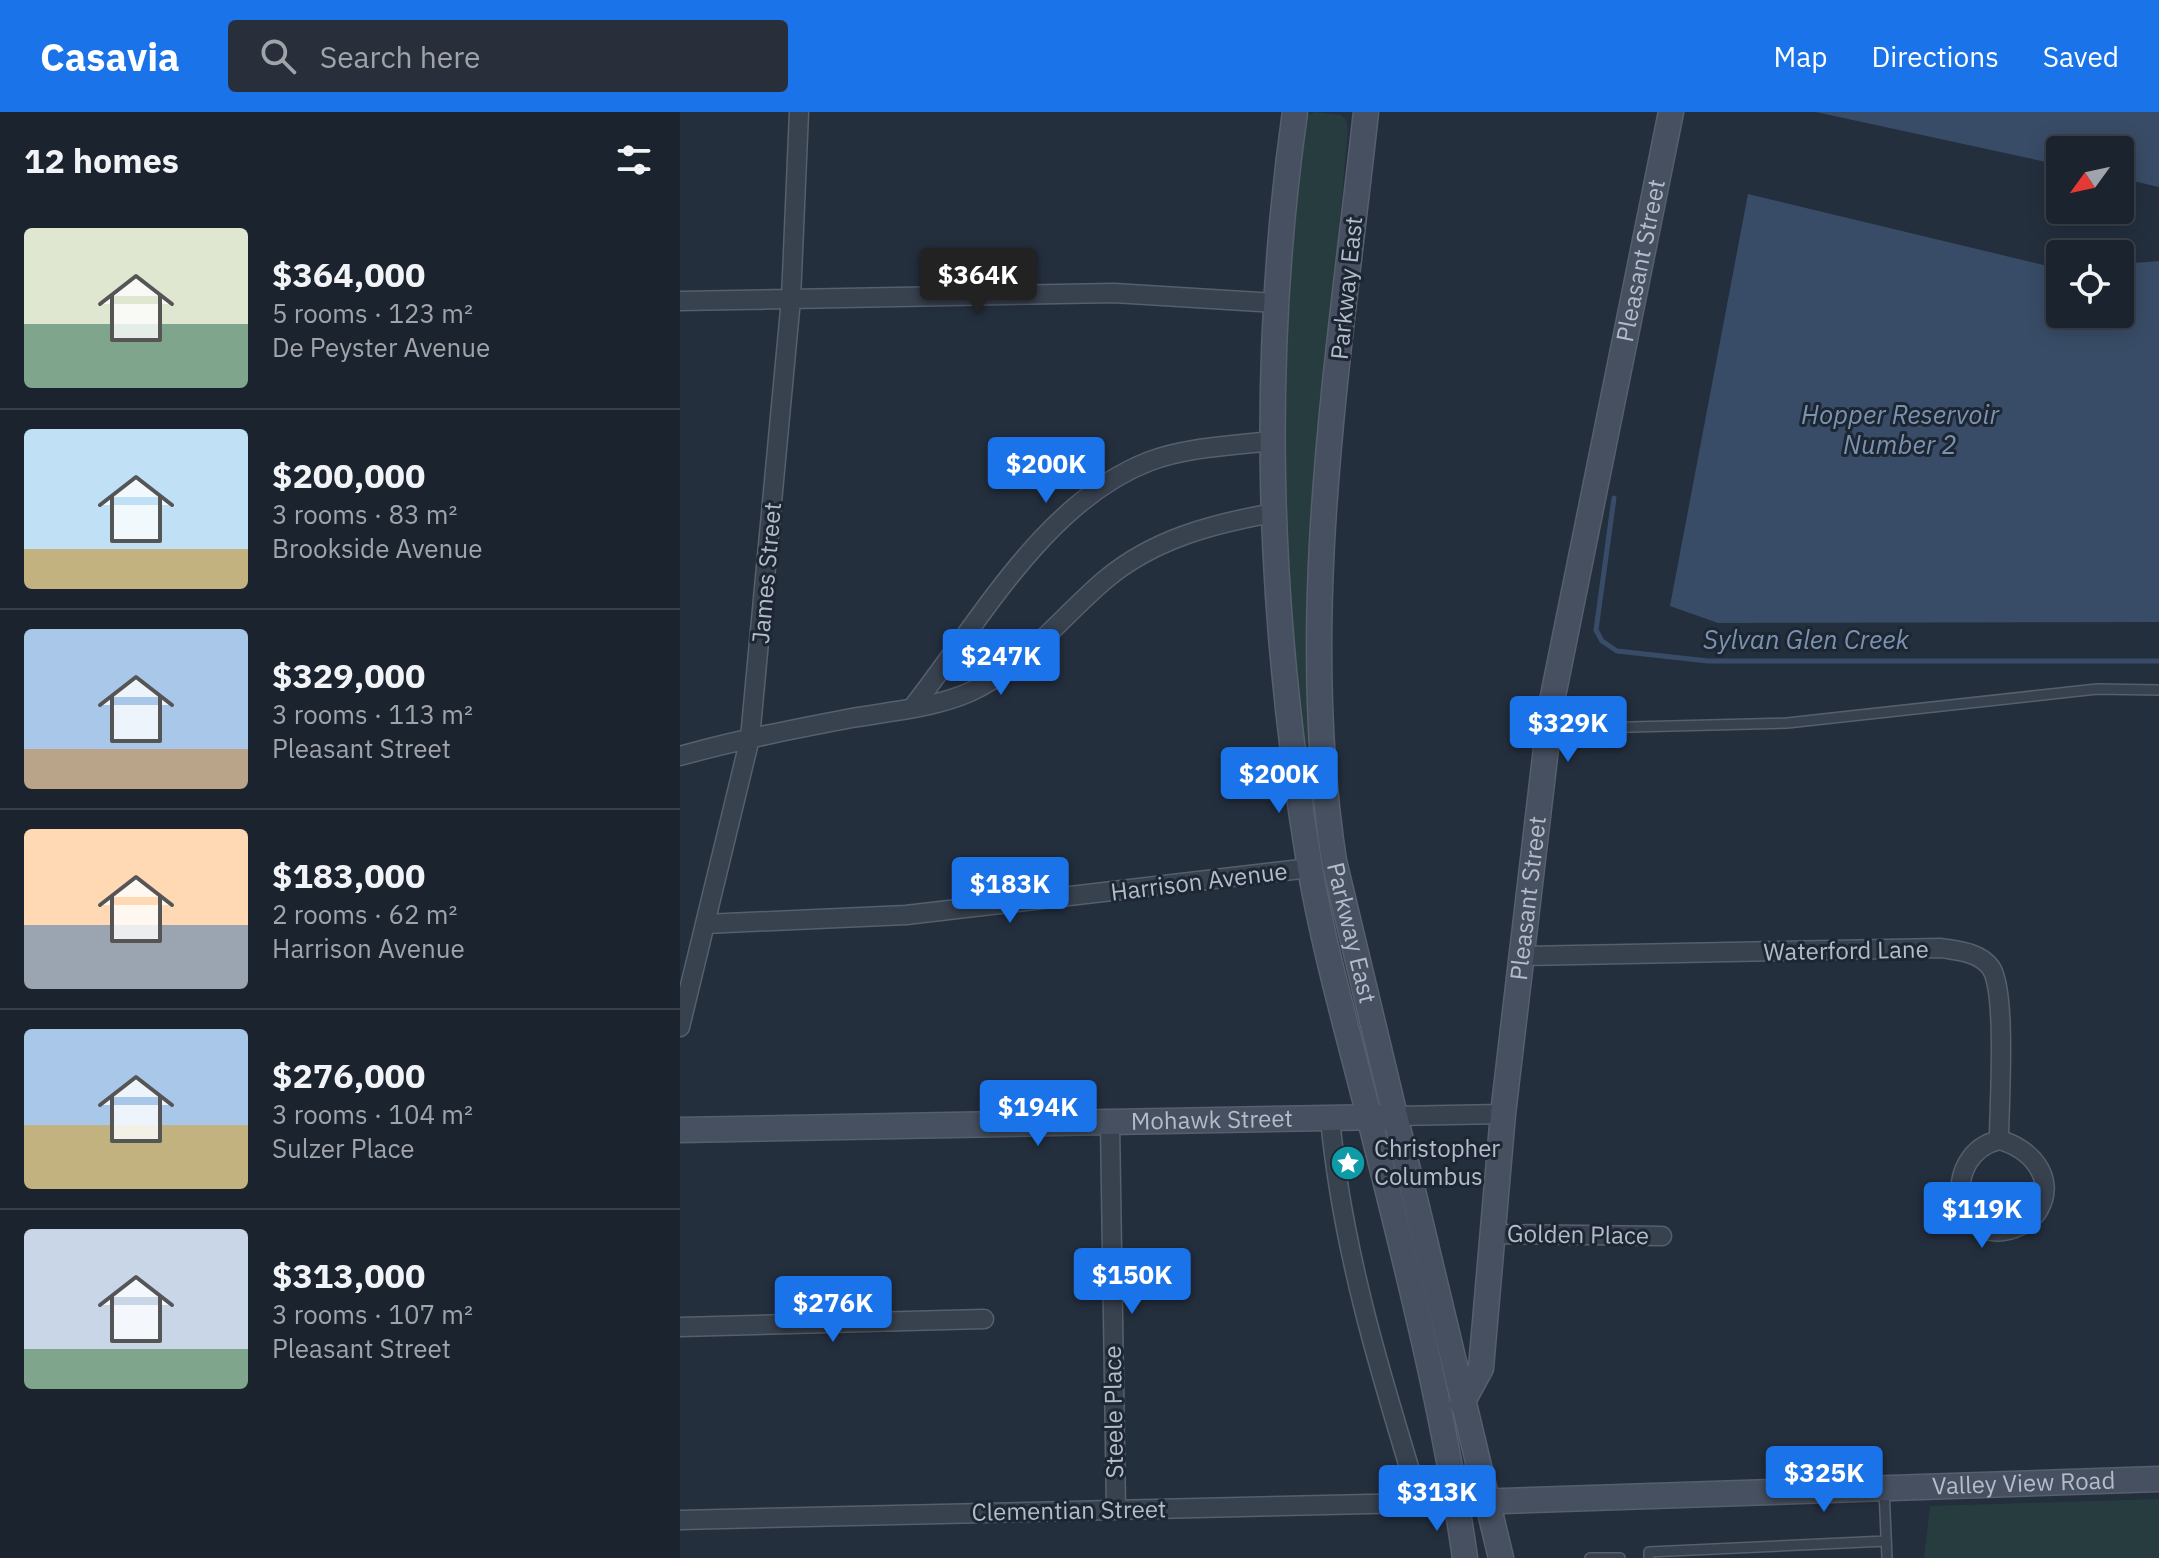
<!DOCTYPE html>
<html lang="en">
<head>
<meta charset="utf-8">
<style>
  body { margin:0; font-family:"IBM Plex Sans",sans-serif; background:#282f3a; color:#f1f3f6; height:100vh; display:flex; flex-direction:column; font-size:30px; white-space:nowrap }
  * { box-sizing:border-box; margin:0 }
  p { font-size:26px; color:#a0a4aa }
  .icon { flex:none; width:44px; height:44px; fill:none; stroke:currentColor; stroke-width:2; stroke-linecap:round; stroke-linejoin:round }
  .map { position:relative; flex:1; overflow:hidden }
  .details { display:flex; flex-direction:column; background:#1b232e; width:680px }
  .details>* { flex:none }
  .needle { width:52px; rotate:237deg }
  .buttons { position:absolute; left:1366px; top:24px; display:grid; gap:16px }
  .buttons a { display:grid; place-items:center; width:88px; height:88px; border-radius:8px; background:#1b232e; box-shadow:0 4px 20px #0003,0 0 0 2px #39404a; font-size:40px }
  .price { position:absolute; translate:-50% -68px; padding:0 18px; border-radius:8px; background:#1a73e8; color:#fff; font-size:26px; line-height:52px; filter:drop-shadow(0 2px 4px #0008) }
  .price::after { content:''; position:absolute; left:50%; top:48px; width:24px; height:18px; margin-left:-12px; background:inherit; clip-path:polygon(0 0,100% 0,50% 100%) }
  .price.current { background:#222; color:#fff }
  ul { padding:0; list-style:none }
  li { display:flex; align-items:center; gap:24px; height:200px; padding:0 24px }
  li+li { border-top:2px solid #39404a }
  li span { display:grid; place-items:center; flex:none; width:224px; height:160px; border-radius:8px; color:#555 }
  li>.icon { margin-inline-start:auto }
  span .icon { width:96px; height:96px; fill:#fffc; stroke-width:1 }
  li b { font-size:34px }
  h2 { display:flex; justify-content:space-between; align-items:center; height:96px; padding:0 24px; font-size:34px }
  header { display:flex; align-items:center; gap:48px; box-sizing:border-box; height:112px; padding:0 40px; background:#1a73e8; color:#fff }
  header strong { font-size:38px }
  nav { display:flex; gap:44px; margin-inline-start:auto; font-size:28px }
  .search { width:560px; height:72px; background:#282f3a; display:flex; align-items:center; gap:20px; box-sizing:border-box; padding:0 28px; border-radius:8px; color:#a0a4aa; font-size:30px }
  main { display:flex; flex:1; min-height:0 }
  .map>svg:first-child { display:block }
</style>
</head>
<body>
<header>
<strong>Casavia</strong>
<div class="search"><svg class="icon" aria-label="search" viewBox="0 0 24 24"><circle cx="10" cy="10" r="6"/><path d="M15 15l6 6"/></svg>Search here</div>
<nav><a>Map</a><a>Directions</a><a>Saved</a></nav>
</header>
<main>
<section class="details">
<h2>12 homes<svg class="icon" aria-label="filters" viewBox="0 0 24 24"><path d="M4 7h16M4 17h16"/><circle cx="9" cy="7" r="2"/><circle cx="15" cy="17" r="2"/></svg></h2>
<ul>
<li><span style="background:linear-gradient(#dfe7d0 60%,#7fa58c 0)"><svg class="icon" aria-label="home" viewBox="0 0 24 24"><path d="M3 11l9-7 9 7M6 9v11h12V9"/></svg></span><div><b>$364,000</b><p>5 rooms · 123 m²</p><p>De Peyster Avenue</p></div></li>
<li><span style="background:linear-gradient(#bfe0f5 75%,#c2b280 0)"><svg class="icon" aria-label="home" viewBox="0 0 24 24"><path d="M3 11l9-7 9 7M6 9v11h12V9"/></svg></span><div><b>$200,000</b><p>3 rooms · 83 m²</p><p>Brookside Avenue</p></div></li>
<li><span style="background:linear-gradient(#a9c7e8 75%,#b9a48a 0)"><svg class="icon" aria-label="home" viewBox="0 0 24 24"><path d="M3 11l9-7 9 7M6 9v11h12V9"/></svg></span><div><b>$329,000</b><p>3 rooms · 113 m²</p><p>Pleasant Street</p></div></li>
<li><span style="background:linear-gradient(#ffd9b3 60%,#9aa5b1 0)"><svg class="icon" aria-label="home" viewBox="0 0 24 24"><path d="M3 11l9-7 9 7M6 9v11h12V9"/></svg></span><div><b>$183,000</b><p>2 rooms · 62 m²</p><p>Harrison Avenue</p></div></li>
<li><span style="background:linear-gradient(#a9c7e8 60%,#c2b280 0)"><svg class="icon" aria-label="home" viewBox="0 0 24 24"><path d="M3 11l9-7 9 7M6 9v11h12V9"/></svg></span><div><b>$276,000</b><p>3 rooms · 104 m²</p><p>Sulzer Place</p></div></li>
<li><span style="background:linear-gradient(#c9d6e8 75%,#7fa58c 0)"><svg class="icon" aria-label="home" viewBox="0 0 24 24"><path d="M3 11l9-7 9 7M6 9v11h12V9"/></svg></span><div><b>$313,000</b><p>3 rooms · 107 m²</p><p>Pleasant Street</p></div></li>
</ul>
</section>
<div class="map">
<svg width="1479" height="1446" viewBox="0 0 1479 1446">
  <rect width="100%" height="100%" fill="#242f3e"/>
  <!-- green -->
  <path fill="#263c3f" d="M 635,0 L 660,3 L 666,7 L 668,16 L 628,470 L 629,600 L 637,737 L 605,480 L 602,223 L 623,12 L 627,4 Z
    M 1479,1387 L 1479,1446 L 1244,1446 L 1250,1394 Z"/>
  <!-- water -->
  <path fill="#394c67" d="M 1136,0 L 1479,0 L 1479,75 L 1440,66 L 1440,38 L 1380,38 L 1380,53 Z
    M 1068,82 L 1380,157 L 1380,202 L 1440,202 L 1440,152 L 1479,149 L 1479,510 L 1038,511 L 990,494 Z"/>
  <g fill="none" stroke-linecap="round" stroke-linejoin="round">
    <!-- stream -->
    <path stroke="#394c67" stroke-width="5" d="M 934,386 L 916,518 L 922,529 L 937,539 L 1028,549 L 1479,549"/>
    <!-- lane casing -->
    <g stroke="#565f6c" stroke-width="12">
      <path id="lane" d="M 871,617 L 1107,611 L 1417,577 L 1479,578
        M 1204,1377 L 1207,1446
        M 910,1446 L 940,1446
        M 969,1446 L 969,1440 L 1206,1429"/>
    </g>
    <!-- street casing -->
    <g stroke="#565f6c" stroke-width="21">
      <path id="street" d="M 0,189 L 434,181 L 595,191
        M 232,596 C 299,511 365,389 470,349 C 507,335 551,334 590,329
        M 0,644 C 57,628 114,617 172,606 C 211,599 254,596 290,580 C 344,555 382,504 426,467 C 474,427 532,412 593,401
        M 25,812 L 226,803 L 630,756
        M 842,844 L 1261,836 C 1278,839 1300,840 1311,856 C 1327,880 1319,995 1319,1028
        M 0,915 L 70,626 L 111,187 L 119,0
        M 715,1004 L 823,1002
        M 650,1006 C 662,1138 701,1264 740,1391
        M 430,1011 L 436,1398
        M 1319,1028 C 1349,1035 1377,1065 1359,1097 C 1354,1106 1343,1113 1335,1116 C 1272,1138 1260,1042 1319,1028 Z
        M 813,1122 L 982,1124
        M 0,1215 L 304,1207
        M 0,1408 L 777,1390"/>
    </g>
    <!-- secondary casing -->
    <g stroke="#565f6c" stroke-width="27">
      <g id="secondary">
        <path d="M 615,0 C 579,254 588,503 630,756 C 644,836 666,914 686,992 C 723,1139 764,1297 785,1446"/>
        <path id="s1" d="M 686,0 C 659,248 616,501 654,749 L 821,1446"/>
        <path id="s2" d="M 0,1018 L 705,1005"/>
        <path id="s3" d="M 782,1291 L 801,1256 L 823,1002 L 871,594 L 991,0"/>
        <path id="s4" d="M 792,1390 L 1479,1367"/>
      </g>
    </g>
    <!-- lane -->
    <use href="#lane" stroke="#38414e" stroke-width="9"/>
    <!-- street -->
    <use href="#street" stroke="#38414e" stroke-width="18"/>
    <!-- secondary -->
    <use href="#secondary" stroke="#465061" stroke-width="24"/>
  </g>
  <!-- icons -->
  <defs>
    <g id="sight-disc" transform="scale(1.8)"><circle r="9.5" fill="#0f9aa8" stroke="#1d2633"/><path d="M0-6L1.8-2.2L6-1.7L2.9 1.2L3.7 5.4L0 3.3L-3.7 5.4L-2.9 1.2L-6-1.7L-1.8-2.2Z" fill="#fff"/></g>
  </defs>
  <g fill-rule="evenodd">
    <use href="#sight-disc" x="668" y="1051"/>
  </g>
  <g text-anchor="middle" stroke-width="6" stroke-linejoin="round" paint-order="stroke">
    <!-- street labels -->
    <g font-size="24" fill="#b4bcc9" stroke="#1d2633">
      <text dy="8" stroke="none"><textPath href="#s3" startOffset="1160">Pleasant Street</textPath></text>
      <text transform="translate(667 176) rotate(-84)" y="8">Parkway East</text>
      <text transform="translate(87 461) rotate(-85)" y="8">James Street</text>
      <text transform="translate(519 770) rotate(-7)" y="8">Harrison Avenue</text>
      <text dy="8" stroke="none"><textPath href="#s3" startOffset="512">Pleasant Street</textPath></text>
      <text dy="8" stroke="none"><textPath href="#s1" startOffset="826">Parkway East</textPath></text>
      <text transform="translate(1166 839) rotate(-1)" y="8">Waterford Lane</text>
      <text dy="8" stroke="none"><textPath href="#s2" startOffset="532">Mohawk Street</textPath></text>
      <text transform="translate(898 1123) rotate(1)" y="8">Golden Place</text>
      <text transform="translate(434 1300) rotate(-91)" y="8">Steele Place</text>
      <text dy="8" stroke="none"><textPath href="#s4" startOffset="552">Valley View Road</textPath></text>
      <text transform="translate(389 1399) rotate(-1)" y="8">Clementian Street</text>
    </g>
    <!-- poi labels -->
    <g font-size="24" fill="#b4bcc9" stroke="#1d2633" text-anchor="start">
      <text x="694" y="1045">Christopher<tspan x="694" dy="28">Columbus</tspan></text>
    </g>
    <!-- water labels -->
    <g font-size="26" font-style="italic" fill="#7c92b1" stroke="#1d2633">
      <text x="1220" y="312">Hopper Reservoir<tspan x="1220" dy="30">Number 2</tspan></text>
      <text x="1126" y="537">Sylvan Glen Creek</text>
    </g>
  </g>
</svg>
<div class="buttons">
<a><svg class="needle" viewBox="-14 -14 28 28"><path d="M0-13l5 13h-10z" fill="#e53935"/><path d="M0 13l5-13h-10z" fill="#a0a4aa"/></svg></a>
<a><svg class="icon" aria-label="locate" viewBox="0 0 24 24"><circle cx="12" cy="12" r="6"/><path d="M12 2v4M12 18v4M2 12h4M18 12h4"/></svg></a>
</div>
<b class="price current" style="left:298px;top:204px">$364K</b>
<b class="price" style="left:366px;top:393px">$200K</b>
<b class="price" style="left:321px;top:585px">$247K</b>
<b class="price" style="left:888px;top:652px">$329K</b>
<b class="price" style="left:599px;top:703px">$200K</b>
<b class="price" style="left:330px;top:813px">$183K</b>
<b class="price" style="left:358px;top:1036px">$194K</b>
<b class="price" style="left:1302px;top:1138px">$119K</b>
<b class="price" style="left:452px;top:1204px">$150K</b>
<b class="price" style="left:153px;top:1232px">$276K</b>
<b class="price" style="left:1144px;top:1402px">$325K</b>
<b class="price" style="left:757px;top:1421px">$313K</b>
</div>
</main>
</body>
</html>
